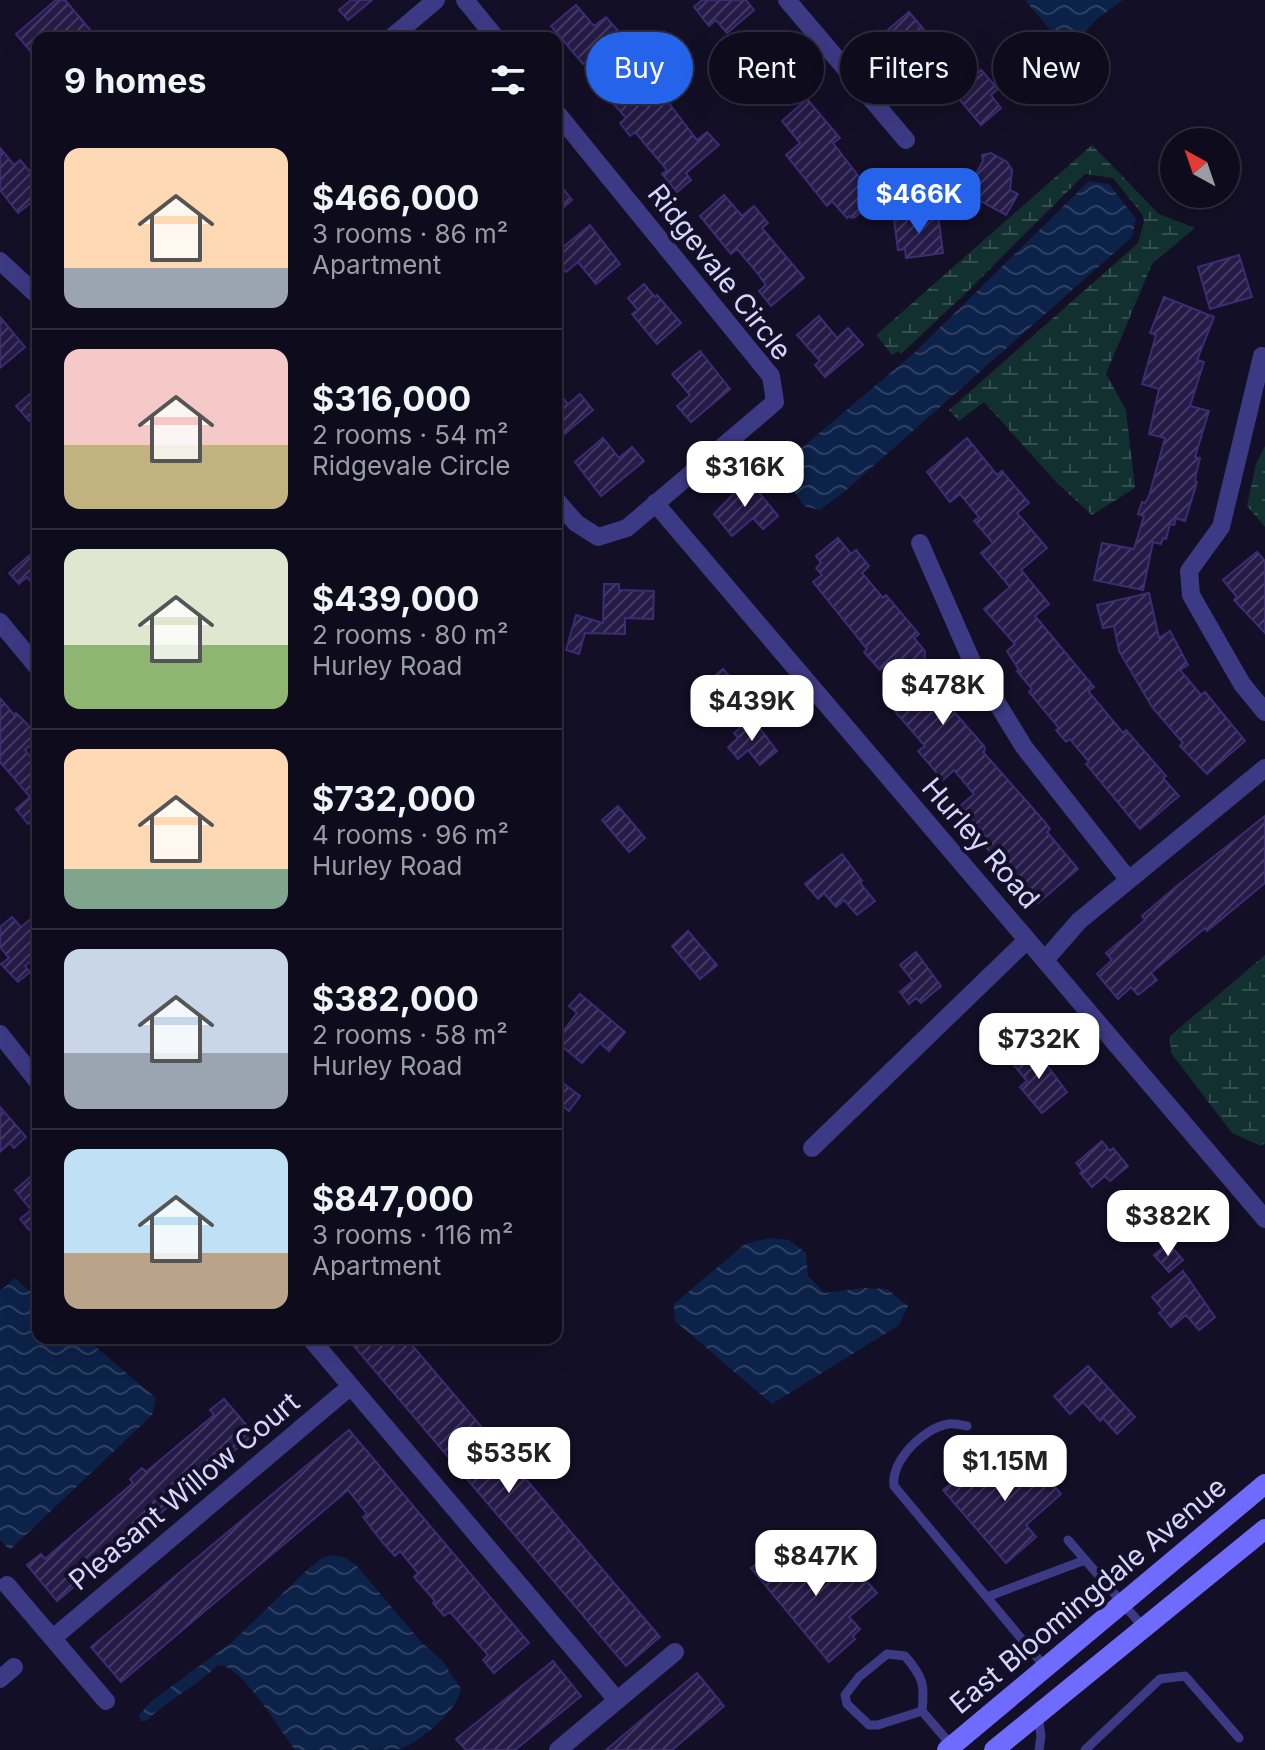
<!DOCTYPE html>
<html lang="en">
<head>
<meta charset="utf-8">
<style>
  body { margin:0; font-family:Inter,sans-serif; background:#171425; color:#f1f3f6; height:100vh; display:flex; flex-direction:column; font-size:30px; white-space:nowrap }
  * { box-sizing:border-box; margin:0 }
  p { font-size:26px; color:#9b9ba3 }
  .icon { flex:none; width:44px; height:44px; fill:none; stroke:currentColor; stroke-width:2; stroke-linecap:round; stroke-linejoin:round }
  .map { position:relative; flex:1; overflow:hidden }
  .side { position:absolute; left:32px; top:32px; width:530px; height:1312px; display:flex; flex-direction:column; background:#0e0b1c; border-radius:16px; box-shadow:0 8px 32px #0002,0 0 0 2px #2e2b3b }
  .side>* { flex:none }
  .guide { position:absolute; left:586px; top:32px; width:558px; height:72px; display:flex; gap:16px }
  .needle { width:52px; rotate:320deg }
  .buttons { position:absolute; left:1160px; top:128px; display:grid; gap:16px }
  .buttons a { display:grid; place-items:center; width:80px; height:80px; border-radius:50%; background:#0e0b1c; box-shadow:0 8px 32px #0002,0 0 0 2px #2e2b3b; font-size:40px }
  .price { position:absolute; translate:-50% -68px; padding:0 18px; border-radius:16px; background:#fff; color:#222; font-size:26px; line-height:52px; filter:drop-shadow(0 2px 4px #0008) }
  .price::after { content:''; position:absolute; left:50%; top:48px; width:24px; height:18px; margin-left:-12px; background:inherit; clip-path:polygon(0 0,100% 0,50% 100%) }
  .price.current { background:#2563eb; color:#fff }
  ul { padding:0; list-style:none }
  li { display:flex; align-items:center; gap:24px; height:200px; padding:0 32px }
  li+li { border-top:2px solid #2e2b3b }
  li span { display:grid; place-items:center; flex:none; width:224px; height:160px; border-radius:16px; color:#555 }
  li>.icon { margin-inline-start:auto }
  span .icon { width:96px; height:96px; fill:#fffc; stroke-width:1 }
  li b { font-size:34px }
  h2 { display:flex; justify-content:space-between; align-items:center; height:96px; padding:0 32px; font-size:34px }
  .chip { padding:0 28px; border-radius:36px; background:#0e0b1c; box-shadow:0 8px 32px #0002,0 0 0 2px #2e2b3b; font-size:28px; line-height:72px }
  .chip.current { background:#2563eb; color:#fff }
  .map>svg:first-child { display:block }
</style>
</head>
<body>
<div class="map">
<svg width="1265" height="1750" viewBox="0 0 1265 1750">
  <defs>
    <pattern id="wetland-marsh" width="20" height="14" patternUnits="userSpaceOnUse" patternTransform="scale(2)"><rect width="20" height="14" fill="#12302f"/><path d="M1 5h8M5 5V1M11 12h8M15 12V8" fill="none" stroke="#344d4e"/></pattern>
    <pattern id="water-waves" width="16" height="10" patternUnits="userSpaceOnUse" patternTransform="scale(2)"><rect width="16" height="10" fill="#0c2248"/><path d="M0 5q4-4 8 0t8 0" fill="none" stroke="#2f4163"/></pattern>
    <pattern id="building-hatch" width="6" height="6" patternUnits="userSpaceOnUse" patternTransform="scale(2)"><rect width="6" height="6" fill="#241b47"/><path d="M-1 1l2-2M0 6l6-6M5 7l2-2" fill="none" stroke="#433b63"/></pattern>
  </defs>
  <rect width="100%" height="100%" fill="#130f26"/>
  <!-- wetland -->
  <path fill="url(#wetland-marsh)" d="M 1092,145 L 1159,214 L 1195,228 L 1152,264 L 1106,374 L 1126,410 L 1135,488 L 1092,515 L 1057,483 L 984,402 L 959,421 L 949,410 L 1138,243 L 1144,221 L 1142,214 L 1113,178 L 1085,174 L 969,290 L 901,354 L 898,351 L 892,355 L 876,335 Z
    M 1265,446 L 1265,527 L 1247,506 L 1256,464 Z
    M 1265,955 L 1265,1143 L 1261,1146 L 1232,1133 L 1171,1053 L 1170,1036 Z"/>
  <!-- water -->
  <path fill="url(#water-waves)" d="M 1025,0 L 1123,0 L 1098,18 L 1075,42 L 1057,38 Z
    M 1089,181 L 1109,184 L 1136,219 L 1132,237 L 845,491 L 820,510 L 804,506 L 789,484 L 792,456 L 914,353 Z
    M 769,1238 L 789,1240 L 806,1253 L 808,1276 L 825,1293 L 864,1288 L 887,1289 L 908,1306 L 899,1325 L 772,1404 L 675,1321 L 674,1304 L 745,1244 Z
    M 15,1278 L 38,1298 L 38,1338 L 85,1338 L 156,1398 L 152,1415 L 10,1550 L 0,1540 L 0,1291 Z
    M 332,1555 L 344,1557 L 355,1564 L 423,1644 L 442,1660 L 461,1689 C 457,1711 422,1740 401,1749 C 388,1750 314,1750 295,1750 C 280,1731 241,1663 218,1665 C 196,1687 168,1699 146,1721 L 141,1721 L 139,1716 L 149,1703 L 232,1642 L 309,1568 L 321,1559 Z"/>
  <!-- building -->
  <path fill="url(#building-hatch)" stroke="#3b2d73" stroke-width="2" d="M 56,0 L 65,0 L 97,38 L 38,38 L 38,60 L 16,34 Z
    M 351,0 L 372,0 L 348,20 L 339,10 Z
    M 702,0 L 746,0 L 754,10 L 727,33 L 716,20 L 709,26 L 694,7 Z
    M 576,5 L 594,26 L 606,17 L 620,33 L 583,64 L 551,26 Z
    M 909,12 L 957,69 L 964,63 L 974,76 L 981,70 L 998,89 L 991,95 L 1001,108 L 981,125 L 955,94 L 948,100 L 922,70 L 919,73 L 896,47 L 893,49 L 882,35 Z
    M 629,73 L 646,93 L 655,85 L 697,140 L 707,132 L 719,145 L 686,173 L 691,180 L 677,192 L 662,174 L 667,170 L 635,132 L 630,136 L 620,123 L 626,118 L 605,94 Z
    M 807,99 L 840,138 L 833,143 L 873,195 L 871,197 L 874,202 L 855,217 L 852,218 L 849,216 L 847,218 L 832,201 L 827,206 L 786,155 L 800,143 L 782,121 Z
    M 0,148 L 14,165 L 20,160 L 38,181 L 38,197 L 18,213 L 0,190 Z
    M 991,153 L 1007,162 L 1012,170 L 1010,190 L 1018,194 L 1006,215 L 960,190 L 969,174 L 974,177 L 983,161 L 982,155 Z
    M 556,180 L 572,200 L 556,214 Z
    M 724,195 L 742,216 L 754,206 L 768,223 L 762,228 L 804,278 L 771,306 L 759,291 L 766,285 L 755,270 L 737,249 L 731,254 L 700,216 Z
    M 938,214 L 943,253 L 906,258 L 905,249 L 898,250 L 894,220 Z
    M 590,225 L 620,264 L 596,284 L 578,262 L 566,272 L 556,260 L 556,253 Z
    M 1239,255 L 1252,297 L 1210,309 L 1198,267 Z
    M 644,284 L 655,297 L 657,295 L 681,323 L 657,344 L 632,314 L 638,310 L 628,298 Z
    M 1164,297 L 1214,317 L 1197,360 L 1204,362 L 1190,406 L 1209,411 L 1195,457 L 1200,458 L 1196,474 L 1195,481 L 1197,482 L 1185,521 L 1176,518 L 1174,525 L 1170,524 L 1166,539 L 1163,538 L 1161,544 L 1153,542 L 1143,590 L 1094,580 L 1102,543 L 1134,549 L 1144,516 L 1138,514 L 1142,502 L 1145,503 L 1149,496 L 1165,438 L 1149,434 L 1159,389 L 1142,384 L 1156,335 L 1150,333 Z
    M 819,316 L 837,338 L 848,328 L 863,345 L 825,377 L 815,365 L 820,361 L 797,335 Z
    M 0,317 L 25,347 L 0,368 Z
    M 700,351 L 730,389 L 691,422 L 677,406 L 690,395 L 672,374 Z
    M 38,387 L 38,413 L 29,421 L 16,406 Z
    M 556,389 L 568,404 L 580,394 L 593,410 L 556,441 Z
    M 603,438 L 619,458 L 632,447 L 644,461 L 601,496 L 575,462 Z
    M 967,438 L 997,475 L 1002,471 L 1029,503 L 1017,513 L 1047,548 L 1021,570 L 1049,604 L 1035,616 L 1094,687 L 1088,691 L 1123,733 L 1126,730 L 1166,776 L 1163,778 L 1179,796 L 1140,829 L 1086,764 L 1089,762 L 1070,739 L 1066,742 L 1056,730 L 1059,728 L 1029,692 L 1032,689 L 1017,671 L 1019,670 L 1007,651 L 1015,644 L 984,609 L 1010,587 L 981,553 L 993,543 L 974,521 L 979,517 L 960,494 L 950,502 L 927,472 Z
    M 748,479 L 778,516 L 763,529 L 753,518 L 732,536 L 714,514 Z
    M 838,538 L 851,554 L 856,550 L 869,566 L 862,573 L 883,598 L 886,595 L 919,634 L 914,638 L 925,651 L 924,664 L 952,698 L 946,703 L 984,746 L 985,750 L 983,752 L 1044,821 L 1050,829 L 1047,832 L 1078,869 L 1038,903 L 1007,866 L 1004,868 L 984,845 L 989,840 L 960,806 L 974,794 L 954,770 L 943,780 L 918,751 L 925,746 L 887,702 L 907,685 L 888,663 L 880,670 L 864,652 L 867,649 L 813,582 L 822,575 L 816,568 L 821,563 L 816,556 Z
    M 38,548 L 38,590 L 27,577 L 19,584 L 9,573 Z
    M 1257,552 L 1265,561 L 1265,633 L 1234,600 L 1237,597 L 1223,580 Z
    M 604,584 L 619,584 L 619,590 L 654,591 L 653,619 L 625,618 L 625,634 L 585,633 L 579,654 L 566,650 L 576,615 L 603,623 Z
    M 1149,593 L 1159,638 L 1170,631 L 1188,665 L 1180,670 L 1201,695 L 1205,692 L 1245,741 L 1207,774 L 1180,746 L 1183,743 L 1152,707 L 1119,651 L 1114,626 L 1103,628 L 1097,605 Z
    M 723,669 L 736,684 L 704,711 L 691,696 Z
    M 0,698 L 14,715 L 16,713 L 38,735 L 38,739 L 25,750 L 38,766 L 38,816 L 28,824 L 16,809 L 30,797 L 0,762 Z
    M 752,718 L 777,751 L 760,765 L 748,750 L 738,759 L 728,747 L 738,738 L 734,733 Z
    M 618,806 L 645,838 L 629,852 L 602,820 Z
    M 1265,816 L 1265,883 L 1207,931 L 1205,928 L 1151,973 L 1157,980 L 1138,995 L 1131,987 L 1118,999 L 1097,974 L 1112,960 L 1106,953 L 1145,920 L 1142,916 L 1178,885 Z
    M 842,854 L 862,881 L 860,883 L 875,901 L 857,915 L 844,900 L 836,907 L 824,893 L 818,899 L 805,884 Z
    M 12,917 L 21,927 L 32,918 L 38,925 L 38,955 L 25,966 L 30,972 L 18,982 L 1,964 L 9,958 L 0,947 L 0,927 Z
    M 688,931 L 717,965 L 700,979 L 672,946 Z
    M 916,952 L 941,986 L 921,1003 L 916,998 L 909,1004 L 900,992 L 913,981 L 900,965 Z
    M 580,994 L 625,1032 L 609,1051 L 600,1043 L 582,1063 L 556,1041 L 577,1013 L 569,1006 Z
    M 1030,1049 L 1041,1062 L 1043,1060 L 1067,1092 L 1042,1113 L 1020,1087 L 1027,1081 L 1012,1063 Z
    M 556,1078 L 580,1096 L 569,1111 L 556,1101 Z
    M 0,1107 L 26,1137 L 14,1148 L 10,1143 L 0,1152 Z
    M 1102,1141 L 1110,1151 L 1113,1148 L 1128,1166 L 1110,1181 L 1105,1176 L 1092,1187 L 1080,1173 L 1083,1171 L 1076,1163 Z
    M 38,1170 L 38,1222 L 29,1230 L 20,1219 L 31,1210 L 15,1190 Z
    M 1168,1243 L 1183,1260 L 1169,1272 L 1154,1255 Z
    M 1183,1271 L 1215,1317 L 1199,1330 L 1186,1315 L 1171,1327 L 1159,1313 L 1163,1310 L 1152,1297 Z
    M 347,1338 L 406,1338 L 660,1637 L 626,1666 Z
    M 1088,1366 L 1135,1417 L 1117,1434 L 1103,1418 L 1100,1421 L 1083,1402 L 1070,1414 L 1054,1396 Z
    M 224,1399 L 254,1434 L 57,1601 L 27,1565 L 41,1554 L 45,1559 L 133,1483 L 130,1479 L 142,1468 L 146,1472 L 214,1415 L 210,1410 Z
    M 349,1430 L 529,1643 L 494,1673 L 483,1660 L 488,1655 L 450,1612 L 444,1616 L 433,1603 L 435,1601 L 414,1577 L 418,1573 L 400,1551 L 395,1556 L 383,1543 L 363,1517 L 367,1514 L 348,1490 L 121,1682 L 91,1647 Z
    M 1023,1449 L 1061,1494 L 1026,1525 L 1036,1537 L 1006,1563 L 943,1490 L 963,1473 L 968,1478 L 978,1469 L 988,1479 Z
    M 784,1540 L 821,1583 L 848,1560 L 877,1593 L 849,1617 L 860,1629 L 853,1636 L 855,1639 L 829,1662 L 751,1568 Z
    M 553,1661 L 581,1696 L 515,1750 L 466,1750 L 456,1739 Z
    M 697,1673 L 724,1706 L 672,1750 L 606,1750 Z"/>
  <g fill="none" stroke-linecap="round" stroke-linejoin="round">
    <!-- lane -->
    <path stroke="#3d3a85" stroke-width="9" d="M 967,1426 C 962,1425 953,1423 948,1424 C 924,1428 891,1460 894,1486 L 1045,1667
      M 1068,1540 L 1144,1628
      M 987,1597 L 1085,1560
      M 922,1711 L 878,1725 L 869,1725 L 847,1704 L 845,1695 L 859,1677 L 887,1654 L 905,1656 C 923,1677 925,1684 922,1711 L 952,1746
      M 1038,1715 L 1041,1736 L 1039,1750
      M 1085,1750 L 1160,1679 L 1185,1676 L 1239,1738"/>
    <!-- street -->
    <path stroke="#3d3a85" stroke-width="18" d="M 465,0 L 496,38
      M 787,0 L 906,140
      M 391,38 L 436,0
      M 556,112 L 771,376 L 775,402 L 627,528 L 598,537 L 576,523 L 556,500
      M 0,261 L 38,296
      M 1262,356 L 1221,527 L 1189,571 L 1191,595 L 1242,684 L 1265,712
      M 655,503 L 1265,1219
      M 920,543 L 973,664 L 1024,747 L 1128,879
      M 0,622 L 38,668
      M 1045,960 L 1079,921 L 1265,768
      M 0,1034 L 38,1082
      M 812,1148 L 1027,940
      M 310,1338 L 617,1700
      M 7,1585 L 106,1701
      M 53,1638 L 351,1386
      M 0,1679 L 14,1667
      M 558,1750 L 675,1652"/>
    <!-- secondary -->
    <path stroke="#6f6bff" stroke-width="20" d="M 947,1750 L 1265,1484
      M 994,1750 L 1265,1529"/>
  </g>
  <g text-anchor="middle" stroke-width="8" stroke-linejoin="round" paint-order="stroke">
    <!-- street labels -->
    <g font-size="28" fill="#d9d4ff" stroke="#130f26">
      <text transform="translate(720 272) rotate(52)" y="10">Ridgevale Circle</text>
      <text transform="translate(981 843) rotate(49)" y="10">Hurley Road</text>
      <text transform="translate(184 1491) rotate(-40)" y="10">Pleasant Willow Court</text>
      <text transform="translate(1088 1595) rotate(-40)" y="10">East Bloomingdale Avenue</text>
    </g>
  </g>
</svg>
<div class="buttons">
<a><svg class="needle" viewBox="-14 -14 28 28"><path d="M0-13l5 13h-10z" fill="#e53935"/><path d="M0 13l5-13h-10z" fill="#9b9ba3"/></svg></a>
</div>
<b class="price current" style="left:919px;top:236px">$466K</b>
<b class="price" style="left:745px;top:509px">$316K</b>
<b class="price" style="left:943px;top:727px">$478K</b>
<b class="price" style="left:752px;top:743px">$439K</b>
<b class="price" style="left:1039px;top:1081px">$732K</b>
<b class="price" style="left:1168px;top:1258px">$382K</b>
<b class="price" style="left:509px;top:1495px">$535K</b>
<b class="price" style="left:1005px;top:1503px">$1.15M</b>
<b class="price" style="left:816px;top:1598px">$847K</b>
<div class="guide">
<a class="chip current">Buy</a>
<a class="chip">Rent</a>
<a class="chip">Filters</a>
<a class="chip">New</a>
</div>
<section class="side">
<h2>9 homes<svg class="icon" aria-label="filters" viewBox="0 0 24 24"><path d="M4 7h16M4 17h16"/><circle cx="9" cy="7" r="2"/><circle cx="15" cy="17" r="2"/></svg></h2>
<ul>
<li><span style="background:linear-gradient(#ffd9b3 75%,#9aa5b1 0)"><svg class="icon" aria-label="home" viewBox="0 0 24 24"><path d="M3 11l9-7 9 7M6 9v11h12V9"/></svg></span><div><b>$466,000</b><p>3 rooms · 86 m²</p><p>Apartment</p></div></li>
<li><span style="background:linear-gradient(#f6c9c9 60%,#c2b280 0)"><svg class="icon" aria-label="home" viewBox="0 0 24 24"><path d="M3 11l9-7 9 7M6 9v11h12V9"/></svg></span><div><b>$316,000</b><p>2 rooms · 54 m²</p><p>Ridgevale Circle</p></div></li>
<li><span style="background:linear-gradient(#dfe7d0 60%,#8fb573 0)"><svg class="icon" aria-label="home" viewBox="0 0 24 24"><path d="M3 11l9-7 9 7M6 9v11h12V9"/></svg></span><div><b>$439,000</b><p>2 rooms · 80 m²</p><p>Hurley Road</p></div></li>
<li><span style="background:linear-gradient(#ffd9b3 75%,#7fa58c 0)"><svg class="icon" aria-label="home" viewBox="0 0 24 24"><path d="M3 11l9-7 9 7M6 9v11h12V9"/></svg></span><div><b>$732,000</b><p>4 rooms · 96 m²</p><p>Hurley Road</p></div></li>
<li><span style="background:linear-gradient(#c9d6e8 65%,#9aa5b1 0)"><svg class="icon" aria-label="home" viewBox="0 0 24 24"><path d="M3 11l9-7 9 7M6 9v11h12V9"/></svg></span><div><b>$382,000</b><p>2 rooms · 58 m²</p><p>Hurley Road</p></div></li>
<li><span style="background:linear-gradient(#bfe0f5 65%,#b9a48a 0)"><svg class="icon" aria-label="home" viewBox="0 0 24 24"><path d="M3 11l9-7 9 7M6 9v11h12V9"/></svg></span><div><b>$847,000</b><p>3 rooms · 116 m²</p><p>Apartment</p></div></li>
</ul>
</section>
</div>
</body>
</html>
